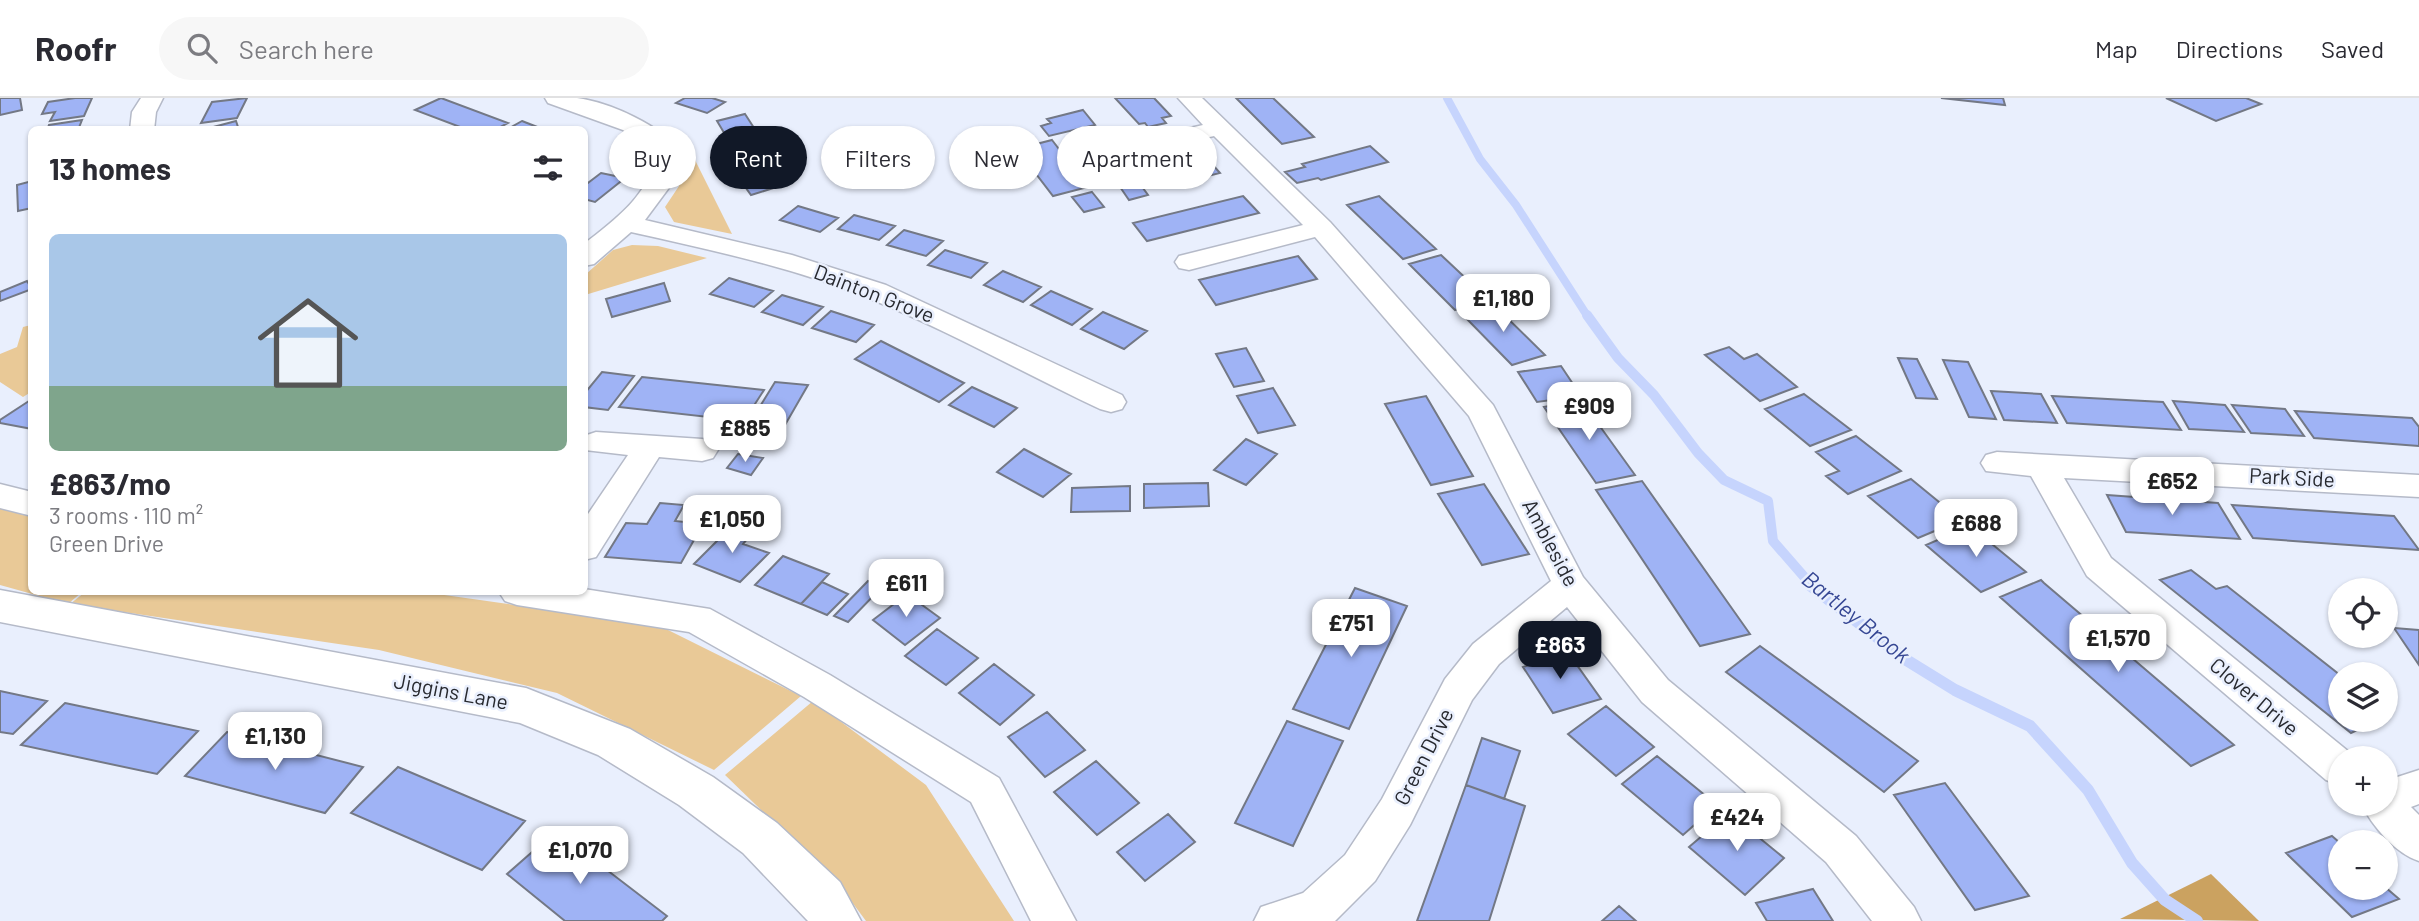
<!DOCTYPE html>
<html lang="en">
<head>
<meta charset="utf-8">
<style>
  body { margin:0; font-family:Barlow,sans-serif; background:#f7f7f7; color:#2b2b33; height:100vh; display:flex; flex-direction:column; font-size:26px; white-space:nowrap }
  * { box-sizing:border-box; margin:0 }
  p { font-size:23px; color:#7c7c81 }
  .icon { flex:none; width:38px; height:38px; fill:none; stroke:currentColor; stroke-width:2; stroke-linecap:round; stroke-linejoin:round }
  .map { position:relative; flex:1; overflow:hidden }
  .side { position:absolute; left:28px; top:28px; width:560px; height:469px; display:flex; flex-direction:column; background:#fff; border-radius:10px; box-shadow:0 2px 5px #0004 }
  .side>* { flex:none }
  .banner { position:absolute; left:609px; top:28px; width:665px; height:63px; display:flex; gap:14px }
  .fabs { position:absolute; left:2328px; top:480px; display:grid; gap:14px }
  .fabs a { display:grid; place-items:center; width:70px; height:70px; border-radius:50%; background:#fff; box-shadow:0 2px 5px #0004; font-size:35px }
  .price { position:absolute; translate:-50% -60px; padding:0 16px; border-radius:14px; background:#fff; color:#222; font-size:23px; line-height:46px; filter:drop-shadow(0 2px 4px #0008) }
  .price::after { content:''; position:absolute; left:50%; top:42px; width:21px; height:16px; margin-left:-10px; background:inherit; clip-path:polygon(0 0,100% 0,50% 100%) }
  .price.active { background:#111827; color:#fff }
  ul { padding:0; list-style:none }
  li { display:grid; align-content:center; gap:14px; height:371px; padding:0 21px }
  li span { display:grid; place-items:center; height:217px; border-radius:10px; color:#555 }
  li>.icon { margin-inline-start:auto }
  span .icon { width:126px; height:126px; fill:#fffc; stroke-width:1 }
  li b { font-size:30px }
  h2 { display:flex; justify-content:space-between; align-items:center; height:84px; padding:0 21px; font-size:30px }
  .pill { padding:0 24px; border-radius:32px; background:#fff; box-shadow:0 2px 5px #0004; font-size:24px; line-height:63px }
  .pill.active { background:#111827; color:#fff }
  header { display:flex; align-items:center; gap:42px; box-sizing:border-box; height:98px; padding:0 35px; background:#fff; border-bottom:2px solid #e1e1e2 }
  header strong { font-size:33px }
  nav { display:flex; gap:38px; margin-inline-start:auto; font-size:24px }
  .search { width:490px; height:63px; background:#f7f7f7; display:flex; align-items:center; gap:18px; box-sizing:border-box; padding:0 24px; border-radius:38px; color:#7c7c81; font-size:26px }
  .map>svg:first-child { display:block }
</style>
</head>
<body>
<header>
<strong>Roofr</strong>
<div class="search"><svg class="icon" aria-label="search" viewBox="0 0 24 24"><circle cx="10" cy="10" r="6"/><path d="M15 15l6 6"/></svg>Search here</div>
<nav><a>Map</a><a>Directions</a><a>Saved</a></nav>
</header>
<div class="map">
<svg width="2419" height="823" viewBox="0 0 2419 823">
  <rect width="100%" height="100%" fill="#e9effd"/>
  <!-- green -->
  <path fill="#e9c997" d="M 689,50 L 732,136 L 674,124 L 665,109 L 679,88 Z
    M 632,147 L 658,148 L 707,160 L 585,197 L 585,177 L 613,152 Z
    M 31,227 L 31,294 L 23,299 L 0,284 L 0,256 L 17,249 L 23,229 Z
    M 0,408 L 31,417 L 32,494 L 82,494 L 68,506 L 0,487 Z
    M 85,494 L 423,494 L 658,527 L 801,598 L 714,672 L 557,595 L 379,552 L 70,506 Z
    M 813,603 L 926,687 L 1014,823 L 866,823 L 840,788 L 725,677 Z"/>
  <!-- forest -->
  <path fill="#cba260" d="M 2211,776 L 2259,823 L 2120,821 Z"/>
  <g fill="none" stroke-linecap="round" stroke-linejoin="round">
    <!-- stream-far2 -->
    <path stroke="#c6d4fd" stroke-width="8" d="M 1447,0 L 1480,61 L 1516,107 L 1588,219"/>
    <!-- stream-far1 -->
    <path stroke="#c6d4fd" stroke-width="10" d="M 1587,217 L 1618,260 L 1654,297 L 1698,355 L 1724,382 L 1768,403 L 1773,443 L 1813,489"/>
    <!-- stream -->
    <path stroke="#c6d4fd" stroke-width="12" d="M 1810,487 L 1908,563 L 1955,592 L 2030,628 L 2088,692 L 2132,765 L 2165,802 L 2197,823"/>
  </g>
  <!-- building -->
  <path fill="#9fb3f5" stroke="#737885" stroke-width="2" d="M 0,0 L 20,0 L 22,12 L 0,17 Z
    M 75,0 L 92,0 L 84,18 L 50,23 L 55,14 L 42,16 L 48,4 Z
    M 247,0 L 237,20 L 201,25 L 212,4 Z
    M 441,0 L 508,25 L 495,32 L 468,32 L 415,12 Z
    M 685,0 L 712,0 L 725,4 L 707,15 L 676,5 Z
    M 1115,0 L 1154,0 L 1171,18 L 1162,20 L 1166,25 L 1148,29 L 1145,25 L 1139,26 Z
    M 1236,0 L 1273,0 L 1314,39 L 1282,46 Z
    M 1941,0 L 2003,0 L 2005,7 Z
    M 2166,0 L 2246,0 L 2261,6 L 2216,23 Z
    M 1083,12 L 1095,27 L 1049,38 L 1041,28 L 1051,25 L 1047,21 Z
    M 745,16 L 758,36 L 729,43 L 717,23 Z
    M 82,22 L 78,32 L 47,32 L 49,27 Z
    M 236,23 L 239,32 L 202,32 Z
    M 522,23 L 545,32 L 506,32 Z
    M 748,42 L 762,62 L 732,71 L 718,51 Z
    M 1052,42 L 1088,89 L 1053,98 L 1017,51 Z
    M 1370,48 L 1388,64 L 1321,82 L 1318,80 L 1297,85 L 1285,74 L 1305,69 L 1302,66 Z
    M 1192,53 L 1196,58 L 1203,56 L 1220,75 L 1188,83 L 1171,63 L 1177,62 L 1172,58 Z
    M 765,67 L 780,88 L 751,97 L 736,76 Z
    M 601,75 L 625,80 L 595,104 L 584,101 L 584,88 Z
    M 1137,82 L 1148,97 L 1129,102 L 1118,86 Z
    M 32,83 L 32,110 L 18,113 L 17,87 Z
    M 1092,94 L 1104,109 L 1084,114 L 1072,99 Z
    M 1243,98 L 1259,115 L 1147,143 L 1133,125 Z
    M 1379,98 L 1381,100 L 1436,151 L 1403,161 L 1347,107 Z
    M 798,108 L 838,120 L 820,134 L 780,122 Z
    M 854,117 L 895,128 L 879,142 L 838,131 Z
    M 904,132 L 943,143 L 926,158 L 887,147 Z
    M 945,152 L 987,165 L 971,180 L 928,167 Z
    M 1441,157 L 1489,202 L 1455,212 L 1409,166 Z
    M 1298,158 L 1317,181 L 1216,207 L 1199,182 Z
    M 1003,173 L 1041,189 L 1023,204 L 984,187 Z
    M 729,180 L 773,193 L 754,209 L 710,196 Z
    M 27,183 L 32,191 L 0,203 L 0,194 Z
    M 664,185 L 670,203 L 612,219 L 606,201 Z
    M 1051,193 L 1092,211 L 1072,227 L 1031,207 Z
    M 782,197 L 823,209 L 803,227 L 762,214 Z
    M 1493,206 L 1545,257 L 1512,267 L 1461,215 Z
    M 831,213 L 874,227 L 856,244 L 812,230 Z
    M 1103,214 L 1147,233 L 1124,251 L 1081,231 Z
    M 881,243 L 964,285 L 939,304 L 855,261 Z
    M 1729,249 L 1744,261 L 1757,256 L 1797,289 L 1760,303 L 1705,257 Z
    M 1246,250 L 1264,283 L 1234,289 L 1216,256 Z
    M 1898,260 L 1917,261 L 1937,301 L 1916,300 Z
    M 1943,262 L 1968,264 L 1996,321 L 1969,319 Z
    M 1561,268 L 1581,298 L 1537,304 L 1518,274 Z
    M 602,274 L 634,278 L 608,312 L 584,309 L 584,296 Z
    M 642,279 L 764,292 L 744,323 L 619,309 Z
    M 775,284 L 808,287 L 785,327 L 751,323 Z
    M 972,289 L 1017,310 L 994,329 L 949,307 Z
    M 1273,290 L 1295,327 L 1258,335 L 1237,298 Z
    M 1991,293 L 2041,296 L 2057,325 L 2004,322 Z
    M 1804,296 L 1851,332 L 1810,348 L 1765,311 Z
    M 1426,298 L 1473,378 L 1431,387 L 1385,306 Z
    M 2052,298 L 2163,304 L 2181,332 L 2067,325 Z
    M 32,301 L 32,331 L 0,325 L 0,322 Z
    M 1581,302 L 1635,377 L 1596,385 L 1544,309 Z
    M 2173,303 L 2225,307 L 2244,334 L 2189,331 Z
    M 2232,307 L 2285,311 L 2304,338 L 2251,335 Z
    M 2295,313 L 2412,320 L 2419,329 L 2419,348 L 2314,340 Z
    M 1856,338 L 1901,373 L 1848,396 L 1826,378 L 1839,373 L 1816,354 Z
    M 1246,341 L 1277,356 L 1246,387 L 1214,372 Z
    M 1024,351 L 1071,376 L 1043,399 L 997,374 Z
    M 738,356 L 763,360 L 751,377 L 727,370 Z
    M 1911,381 L 1961,422 L 1918,440 L 1868,398 Z
    M 1642,383 L 1750,536 L 1700,548 L 1596,392 Z
    M 1208,385 L 1209,408 L 1144,410 L 1144,386 Z
    M 1484,386 L 1529,456 L 1482,467 L 1438,396 Z
    M 1130,388 L 1130,413 L 1071,414 L 1072,390 Z
    M 2107,397 L 2218,405 L 2240,441 L 2126,434 Z
    M 660,405 L 684,407 L 675,423 L 703,426 L 681,465 L 605,459 L 626,425 L 647,426 Z
    M 2232,407 L 2394,418 L 2419,452 L 2253,440 Z
    M 741,428 L 752,435 L 743,446 L 769,455 L 740,484 L 694,466 L 730,430 Z
    M 1970,428 L 2026,474 L 1981,494 L 1926,447 Z
    M 783,458 L 829,476 L 801,506 L 755,487 Z
    M 2191,472 L 2216,491 L 2227,488 L 2340,577 L 2340,621 L 2380,621 L 2351,635 L 2160,482 Z
    M 2041,482 L 2044,485 L 2234,647 L 2191,668 L 2000,499 Z
    M 868,483 L 883,488 L 848,524 L 834,518 Z
    M 822,484 L 848,496 L 827,517 L 801,506 Z
    M 1355,490 L 1407,508 L 1349,631 L 1293,611 Z
    M 907,496 L 940,520 L 905,547 L 873,522 Z
    M 2394,530 L 2419,532 L 2419,567 Z
    M 937,531 L 978,560 L 946,587 L 905,558 Z
    M 1760,548 L 1918,663 L 1884,694 L 1726,574 Z
    M 1553,549 L 1560,559 L 1569,556 L 1601,601 L 1553,615 L 1523,569 L 1536,565 L 1530,557 Z
    M 994,566 L 1034,597 L 1000,627 L 959,595 Z
    M 0,593 L 47,603 L 13,636 L 0,634 Z
    M 65,605 L 198,633 L 157,676 L 21,647 Z
    M 1606,608 L 1654,649 L 1616,678 L 1568,636 Z
    M 1047,614 L 1085,652 L 1045,679 L 1008,639 Z
    M 1287,623 L 1343,643 L 1293,748 L 1235,725 Z
    M 227,634 L 363,669 L 325,715 L 185,678 Z
    M 1482,640 L 1520,653 L 1504,701 L 1466,687 Z
    M 1657,658 L 1717,707 L 1683,737 L 1622,686 Z
    M 1096,663 L 1139,705 L 1097,737 L 1054,694 Z
    M 398,669 L 525,723 L 482,772 L 351,715 Z
    M 1945,685 L 2029,798 L 1975,812 L 1894,697 Z
    M 1466,687 L 1525,708 L 1489,823 L 1417,823 Z
    M 1729,715 L 1784,760 L 1745,797 L 1689,749 Z
    M 1168,716 L 1195,744 L 1145,783 L 1117,754 Z
    M 556,733 L 667,818 L 662,823 L 565,823 L 507,776 Z
    M 2332,738 L 2340,745 L 2340,789 L 2385,789 L 2399,801 L 2352,819 L 2286,755 Z
    M 1813,791 L 1833,823 L 1767,823 L 1756,805 Z
    M 1619,808 L 1636,823 L 1602,823 Z"/>
  <g fill="none" stroke-linecap="round" stroke-linejoin="round">
    <!-- minor casing -->
    <g stroke="#b5bac8" stroke-width="3">
      <path id="minor" d="M 141,0 L 163,0 L 156,14 L 154,32 L 130,32 L 132,14 Z
        M 545,0 C 555,0 567,0 577,0 C 609,4 663,28 681,55 L 671,87 L 645,122 L 792,157 L 886,187 L 1122,297 L 1126,304 L 1122,311 L 1111,314 L 1100,311 C 1023,275 948,232 868,200 C 792,169 711,152 631,134 L 594,166 L 584,168 L 584,146 C 616,121 648,98 657,56 L 623,32 L 548,5 Z
        M 1178,0 L 1202,0 L 1330,124 L 1493,307 L 1583,479 L 1668,582 L 1856,738 L 1914,809 L 1921,823 L 1872,823 L 1826,764 L 1642,604 L 1567,509 L 1499,566 L 1472,602 L 1410,727 L 1375,783 L 1335,823 L 1254,823 L 1261,809 L 1303,795 L 1345,757 L 1382,701 L 1445,581 L 1473,546 L 1551,483 L 1469,318 L 1315,139 L 1189,172 L 1179,170 L 1175,164 L 1179,158 L 1303,127 L 1214,38 L 1104,64 L 1095,62 L 1092,57 L 1095,52 L 1203,27 Z
        M 596,334 L 702,341 L 713,344 L 718,352 L 713,360 L 702,363 L 659,359 L 596,459 L 584,462 L 584,422 L 628,357 L 585,352 L 584,338 Z
        M 1997,354 L 2419,377 L 2419,399 L 2064,380 L 2111,460 L 2354,658 L 2340,660 L 2340,687 L 2326,682 L 2087,478 L 2031,378 L 1986,373 L 1981,365 L 1986,357 Z
        M 0,386 L 32,394 L 32,418 L 0,410 Z
        M 584,491 L 710,511 L 830,577 L 999,680 L 1076,823 L 1031,823 L 971,704 L 804,599 L 689,534 L 517,507 L 505,503 L 499,494 L 584,494 Z
        M 2419,672 L 2419,706 L 2411,709 L 2419,717 L 2419,763 C 2395,755 2372,728 2361,705 L 2385,705 L 2385,683 Z"/>
    </g>
    <!-- tertiary casing -->
    <g stroke="#b5bac8" stroke-width="3">
      <path id="tertiary" d="M 0,492 L 526,590 L 630,631 L 713,679 L 777,725 L 840,784 L 861,823 L 808,823 L 743,755 L 679,707 L 598,657 L 520,625 L 0,524 Z"/>
    </g>
    <!-- minor -->
    <use href="#minor" fill="#fff" fill-rule="evenodd"/>
    <!-- tertiary -->
    <use href="#tertiary" fill="#fff" fill-rule="evenodd"/>
  </g>
  <g text-anchor="middle" stroke-width="5" stroke-linejoin="round" paint-order="stroke">
    <!-- street labels -->
    <g font-size="21" fill="#27292f" stroke="#e9effd">
      <text transform="translate(874 196) rotate(21)" y="7">Dainton Grove</text>
      <text transform="translate(2292 380) rotate(3)" y="7">Park Side</text>
      <text transform="translate(1550 445) rotate(62)" y="7">Ambleside</text>
      <text transform="translate(451 594) rotate(11)" y="7">Jiggins Lane</text>
      <text transform="translate(2254 599) rotate(40)" y="7">Clover Drive</text>
      <text transform="translate(1424 659) rotate(-63)" y="7">Green Drive</text>
    </g>
    <!-- water labels -->
    <g font-size="23" font-style="italic" fill="#364794" stroke="#e9effd">
      <text transform="translate(1856 519) rotate(39)" y="8">Bartley Brook</text>
    </g>
  </g>
</svg>
<div class="fabs">
<a><svg class="icon" aria-label="locate" viewBox="0 0 24 24"><circle cx="12" cy="12" r="6"/><path d="M12 2v4M12 18v4M2 12h4M18 12h4"/></svg></a>
<a><svg class="icon" aria-label="layers" viewBox="0 0 24 24"><path d="M12 4l9 5-9 5-9-5zM3 14l9 5 9-5"/></svg></a>
<a>+</a>
<a>−</a>
</div>
<b class="price" style="left:1503px;top:236px">£1,180</b>
<b class="price" style="left:1589px;top:344px">£909</b>
<b class="price" style="left:745px;top:366px">£885</b>
<b class="price" style="left:2172px;top:419px">£652</b>
<b class="price" style="left:732px;top:457px">£1,050</b>
<b class="price" style="left:1976px;top:461px">£688</b>
<b class="price" style="left:906px;top:521px">£611</b>
<b class="price" style="left:1351px;top:561px">£751</b>
<b class="price" style="left:2118px;top:576px">£1,570</b>
<b class="price active" style="left:1560px;top:583px">£863</b>
<b class="price" style="left:275px;top:674px">£1,130</b>
<b class="price" style="left:1737px;top:755px">£424</b>
<b class="price" style="left:580px;top:788px">£1,070</b>
<div class="banner">
<a class="pill">Buy</a>
<a class="pill active">Rent</a>
<a class="pill">Filters</a>
<a class="pill">New</a>
<a class="pill">Apartment</a>
</div>
<section class="side">
<h2>13 homes<svg class="icon" aria-label="filters" viewBox="0 0 24 24"><path d="M4 7h16M4 17h16"/><circle cx="9" cy="7" r="2"/><circle cx="15" cy="17" r="2"/></svg></h2>
<ul>
<li><span style="background:linear-gradient(#a9c7e8 70%,#7fa58c 0)"><svg class="icon" aria-label="home" viewBox="0 0 24 24"><path d="M3 11l9-7 9 7M6 9v11h12V9"/></svg></span><div><b>£863/mo</b><p>3 rooms · 110 m²</p><p>Green Drive</p></div></li>
</ul>
</section>
</div>
</body>
</html>
